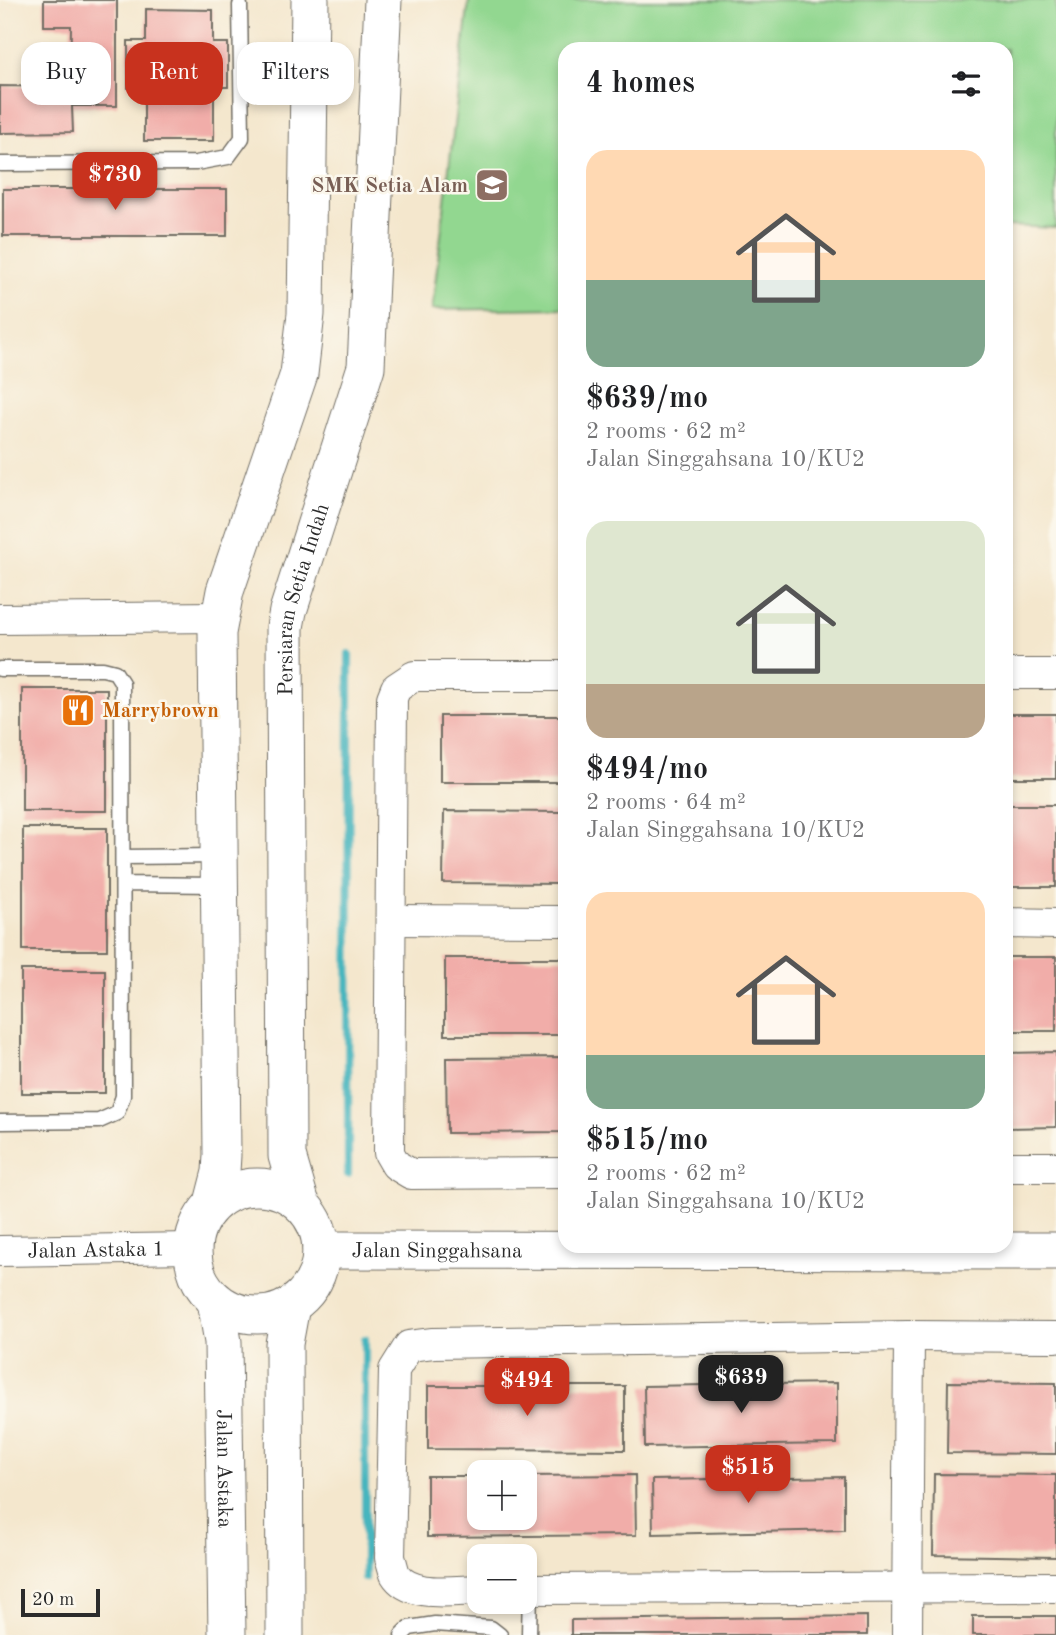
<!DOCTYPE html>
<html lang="en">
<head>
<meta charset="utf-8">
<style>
  body { margin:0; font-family:"Old Standard TT",serif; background:#f2f2f2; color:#202124; height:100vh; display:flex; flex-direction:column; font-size:26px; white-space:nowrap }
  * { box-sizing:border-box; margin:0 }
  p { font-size:23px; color:#757577 }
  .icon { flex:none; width:38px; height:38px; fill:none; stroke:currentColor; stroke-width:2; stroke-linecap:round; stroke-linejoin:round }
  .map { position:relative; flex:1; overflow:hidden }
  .panel { position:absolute; left:558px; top:42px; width:455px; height:1211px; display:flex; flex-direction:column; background:#fff; border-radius:21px; box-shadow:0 4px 10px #0003 }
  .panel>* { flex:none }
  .hud { position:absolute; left:21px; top:42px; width:432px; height:63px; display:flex; gap:14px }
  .buttons { position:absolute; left:467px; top:1460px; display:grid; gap:14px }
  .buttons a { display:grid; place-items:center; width:70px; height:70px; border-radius:14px; background:#fff; box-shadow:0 4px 10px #0003; font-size:35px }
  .scale { position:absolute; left:21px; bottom:18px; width:79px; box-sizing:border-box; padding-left:7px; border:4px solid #2b2b2b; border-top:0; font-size:19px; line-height:24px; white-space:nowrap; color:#2b2b2b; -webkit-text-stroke:5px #fbf7ec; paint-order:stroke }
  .price { position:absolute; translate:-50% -60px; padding:0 16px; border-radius:14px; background:#c8321e; color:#fff; font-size:23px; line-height:46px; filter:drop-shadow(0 2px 4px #0008) }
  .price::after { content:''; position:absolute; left:50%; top:42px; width:21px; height:16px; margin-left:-10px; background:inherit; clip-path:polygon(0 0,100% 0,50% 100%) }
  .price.current { background:#222; color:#fff }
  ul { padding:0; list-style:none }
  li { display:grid; align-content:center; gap:14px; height:371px; padding:0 28px }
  li span { display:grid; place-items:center; height:217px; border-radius:21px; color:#555 }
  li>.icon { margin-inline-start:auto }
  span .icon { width:126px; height:126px; fill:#fffc; stroke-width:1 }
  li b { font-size:30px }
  h2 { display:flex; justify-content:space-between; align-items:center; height:84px; padding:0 28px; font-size:30px }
  .tag { padding:0 24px; border-radius:21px; background:#fff; box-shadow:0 4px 10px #0003; font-size:24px; line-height:63px }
  .tag.current { background:#c8321e; color:#fff }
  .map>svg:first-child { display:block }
</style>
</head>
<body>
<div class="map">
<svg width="1056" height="1635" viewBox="0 0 1056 1635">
  <rect width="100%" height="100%" fill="#fbf7ec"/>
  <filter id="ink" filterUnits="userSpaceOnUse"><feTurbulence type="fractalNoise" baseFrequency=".0143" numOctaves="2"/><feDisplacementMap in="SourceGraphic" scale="14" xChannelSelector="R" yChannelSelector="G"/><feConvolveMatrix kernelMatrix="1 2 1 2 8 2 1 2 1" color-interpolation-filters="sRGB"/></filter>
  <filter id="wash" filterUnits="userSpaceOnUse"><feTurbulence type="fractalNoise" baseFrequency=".00686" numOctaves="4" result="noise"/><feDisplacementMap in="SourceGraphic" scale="28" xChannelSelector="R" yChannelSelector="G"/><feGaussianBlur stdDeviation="1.57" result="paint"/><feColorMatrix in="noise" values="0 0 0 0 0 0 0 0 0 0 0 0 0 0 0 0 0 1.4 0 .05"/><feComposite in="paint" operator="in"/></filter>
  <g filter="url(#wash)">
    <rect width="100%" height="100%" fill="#f4e7cd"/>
    <!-- green -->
    <path fill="#92d790" stroke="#5e815e" stroke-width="2" d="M 469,0 L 1056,0 L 1056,228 L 1006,226 L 1006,49 L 565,49 L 565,308 L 432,310 Z"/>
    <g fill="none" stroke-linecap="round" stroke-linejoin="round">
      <!-- stream -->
      <path stroke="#46b5be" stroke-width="8" d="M 348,1174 L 349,654
        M 365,1578 L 365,1339"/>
    </g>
    <g id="blocks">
      <!-- building -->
      <path fill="#f1ada9" d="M 44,0 L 117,0 L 117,106 L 72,106 L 73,132 L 0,133 L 0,86 L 70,87 L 71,26 L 44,26 Z
        M 146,9 L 213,10 L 213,43 L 228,43 L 228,87 L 214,87 L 214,141 L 144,141 L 144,88 L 128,88 L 128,41 L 146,41 Z
        M 3,189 L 227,189 L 227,236 L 3,236 Z
        M 22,689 L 107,689 L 107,811 L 22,811 Z
        M 1006,714 L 1056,714 L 1056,778 L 1006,778 Z
        M 440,716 L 565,716 L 565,782 L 440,782 Z
        M 1006,805 L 1056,805 L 1056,887 L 1006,887 Z
        M 444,811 L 565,812 L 565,884 L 443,883 Z
        M 23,828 L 107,828 L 107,950 L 23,950 Z
        M 1006,957 L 1056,957 L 1056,1031 L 1006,1031 Z
        M 445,958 L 565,958 L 565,1035 L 445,1035 Z
        M 21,970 L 105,970 L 105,1093 L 21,1093 Z
        M 1056,1052 L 1056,1127 L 1006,1128 L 1006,1053 Z
        M 565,1057 L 565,1132 L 447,1133 L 446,1058 Z
        M 948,1382 L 1056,1383 L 1056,1454 L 947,1453 Z
        M 837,1383 L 837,1444 L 645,1447 L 644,1386 Z
        M 428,1386 L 625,1386 L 625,1450 L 428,1449 Z
        M 934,1474 L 1056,1475 L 1056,1557 L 933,1555 Z
        M 635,1475 L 636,1535 L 427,1537 L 427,1476 L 480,1476 L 480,1517 L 525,1517 L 525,1476 Z
        M 844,1477 L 844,1530 L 653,1534 L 652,1480 Z
        M 867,1616 L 867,1635 L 571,1635 L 571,1620 Z
        M 973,1616 L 1056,1616 L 1056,1635 L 973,1635 Z"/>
    </g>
  </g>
  <g filter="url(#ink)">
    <use href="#blocks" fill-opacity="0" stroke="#716d64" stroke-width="2"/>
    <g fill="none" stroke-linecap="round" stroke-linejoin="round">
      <!-- service casing -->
      <g stroke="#716d64" stroke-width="17">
        <path id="service" d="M 0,164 L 196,163 L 228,157 L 242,138 L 240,5
          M 0,669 L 103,669 L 115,672 L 122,683 L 123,1096 L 117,1113 L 99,1121 L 0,1122
          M 123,857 L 219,856
          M 123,884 L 218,885
          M 402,1635 L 409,1628 L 435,1624 L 491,1628 L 500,1635
          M 529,1635 L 530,1589"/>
      </g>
      <!-- minor casing -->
      <g stroke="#716d64" stroke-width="32">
        <g id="minor">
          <path d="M 0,619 L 220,617"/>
          <path d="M 1006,674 L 1056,674"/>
          <path d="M 565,676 L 414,676 L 396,688 L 392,698 L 389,1153 L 396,1165 L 411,1174 L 565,1173"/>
          <path d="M 391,920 L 565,921"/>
          <path d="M 1006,923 L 1056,924"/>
          <path d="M 1006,1167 L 1056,1167"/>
          <path id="s1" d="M 0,1251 L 192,1248"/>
          <path d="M 525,1589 L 1056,1587"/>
          <path d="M 480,1590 C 455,1590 410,1599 395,1574 C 393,1569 392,1562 390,1558 L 394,1370 L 409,1346 L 433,1343 L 909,1336 L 1056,1337"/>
          <path d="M 907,1635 L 909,1336"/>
        </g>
      </g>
      <!-- tertiary casing -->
      <g stroke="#716d64" stroke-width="39">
        <g id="tertiary">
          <circle cx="257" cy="1251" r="64"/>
          <path d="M 213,1203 L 221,1172 L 222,1155 L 217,633 L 225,591 L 299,374 L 306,314 L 310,0"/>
          <path id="s2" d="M 301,1204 L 287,1156 L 285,627 L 288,611 L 366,367 L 383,0"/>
          <path id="s3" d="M 321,1250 L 1056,1251"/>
          <path id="s4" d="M 216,1301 L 223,1342 L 227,1635"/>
          <path d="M 285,1635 L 284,1344 L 291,1306"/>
        </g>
      </g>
      <!-- service -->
      <use href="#service" stroke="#fff" stroke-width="14"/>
      <!-- minor -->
      <use href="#minor" stroke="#fff" stroke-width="30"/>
      <!-- tertiary -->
      <use href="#tertiary" stroke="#fff" stroke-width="37"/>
    </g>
  </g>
  <!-- icons -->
  <defs>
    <g id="school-square" transform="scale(1.75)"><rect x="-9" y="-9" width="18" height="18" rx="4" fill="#8d6e63" stroke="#fbf7ec"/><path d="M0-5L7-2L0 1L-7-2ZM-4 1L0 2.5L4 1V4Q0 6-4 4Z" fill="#fff"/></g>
    <g id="restaurant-square" transform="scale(1.75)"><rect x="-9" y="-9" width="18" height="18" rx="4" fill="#e8710a" stroke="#fbf7ec"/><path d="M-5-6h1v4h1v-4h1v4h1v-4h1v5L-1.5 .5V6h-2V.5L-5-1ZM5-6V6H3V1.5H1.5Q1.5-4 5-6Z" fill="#fff"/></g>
  </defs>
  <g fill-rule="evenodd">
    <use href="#school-square" x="492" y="185"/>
    <use href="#restaurant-square" x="78" y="710"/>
  </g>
  <g text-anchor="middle" stroke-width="5" stroke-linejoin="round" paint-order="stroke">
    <!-- education labels -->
    <g font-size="21" font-weight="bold" fill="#785e54" stroke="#fbf7ec" text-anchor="end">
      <text x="468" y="192">SMK Setia Alam</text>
    </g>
    <!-- street labels -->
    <g font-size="21" fill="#2b2b2b" stroke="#fbf7ec">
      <text dy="7" stroke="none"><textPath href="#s2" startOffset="609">Persiaran Setia Indah</textPath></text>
      <text dy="7" stroke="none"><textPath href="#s1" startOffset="96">Jalan Astaka 1</textPath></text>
      <text dy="7" stroke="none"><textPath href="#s3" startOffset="116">Jalan Singgahsana</textPath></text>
      <text dy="7" stroke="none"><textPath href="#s4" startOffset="168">Jalan Astaka</textPath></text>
    </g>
    <!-- food labels -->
    <g font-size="21" font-weight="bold" fill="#c56008" stroke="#fbf7ec" text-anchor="start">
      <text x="102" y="717">Marrybrown</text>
    </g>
  </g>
</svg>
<div class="buttons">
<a>+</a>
<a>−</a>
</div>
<div class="scale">20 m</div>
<b class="price" style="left:115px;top:212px">$730</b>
<b class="price current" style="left:741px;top:1415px">$639</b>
<b class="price" style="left:527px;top:1418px">$494</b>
<b class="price" style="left:748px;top:1505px">$515</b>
<div class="hud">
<a class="tag">Buy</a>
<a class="tag current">Rent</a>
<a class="tag">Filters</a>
</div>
<section class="panel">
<h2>4 homes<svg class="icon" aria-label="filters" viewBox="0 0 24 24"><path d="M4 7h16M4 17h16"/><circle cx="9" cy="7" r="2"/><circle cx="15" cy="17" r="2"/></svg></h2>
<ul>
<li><span style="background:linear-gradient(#ffd9b3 60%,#7fa58c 0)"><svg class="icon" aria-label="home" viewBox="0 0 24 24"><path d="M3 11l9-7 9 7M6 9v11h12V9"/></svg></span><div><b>$639/mo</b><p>2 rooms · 62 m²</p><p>Jalan Singgahsana 10/KU2</p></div></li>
<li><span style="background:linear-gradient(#dfe7d0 75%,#b9a48a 0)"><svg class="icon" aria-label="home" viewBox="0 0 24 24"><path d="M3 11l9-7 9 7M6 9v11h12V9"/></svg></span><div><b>$494/mo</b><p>2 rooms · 64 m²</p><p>Jalan Singgahsana 10/KU2</p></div></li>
<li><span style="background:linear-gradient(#ffd9b3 75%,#7fa58c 0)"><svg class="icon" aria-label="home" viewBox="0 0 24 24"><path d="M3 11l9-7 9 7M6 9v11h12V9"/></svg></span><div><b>$515/mo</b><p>2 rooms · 62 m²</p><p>Jalan Singgahsana 10/KU2</p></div></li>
</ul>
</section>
</div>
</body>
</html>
